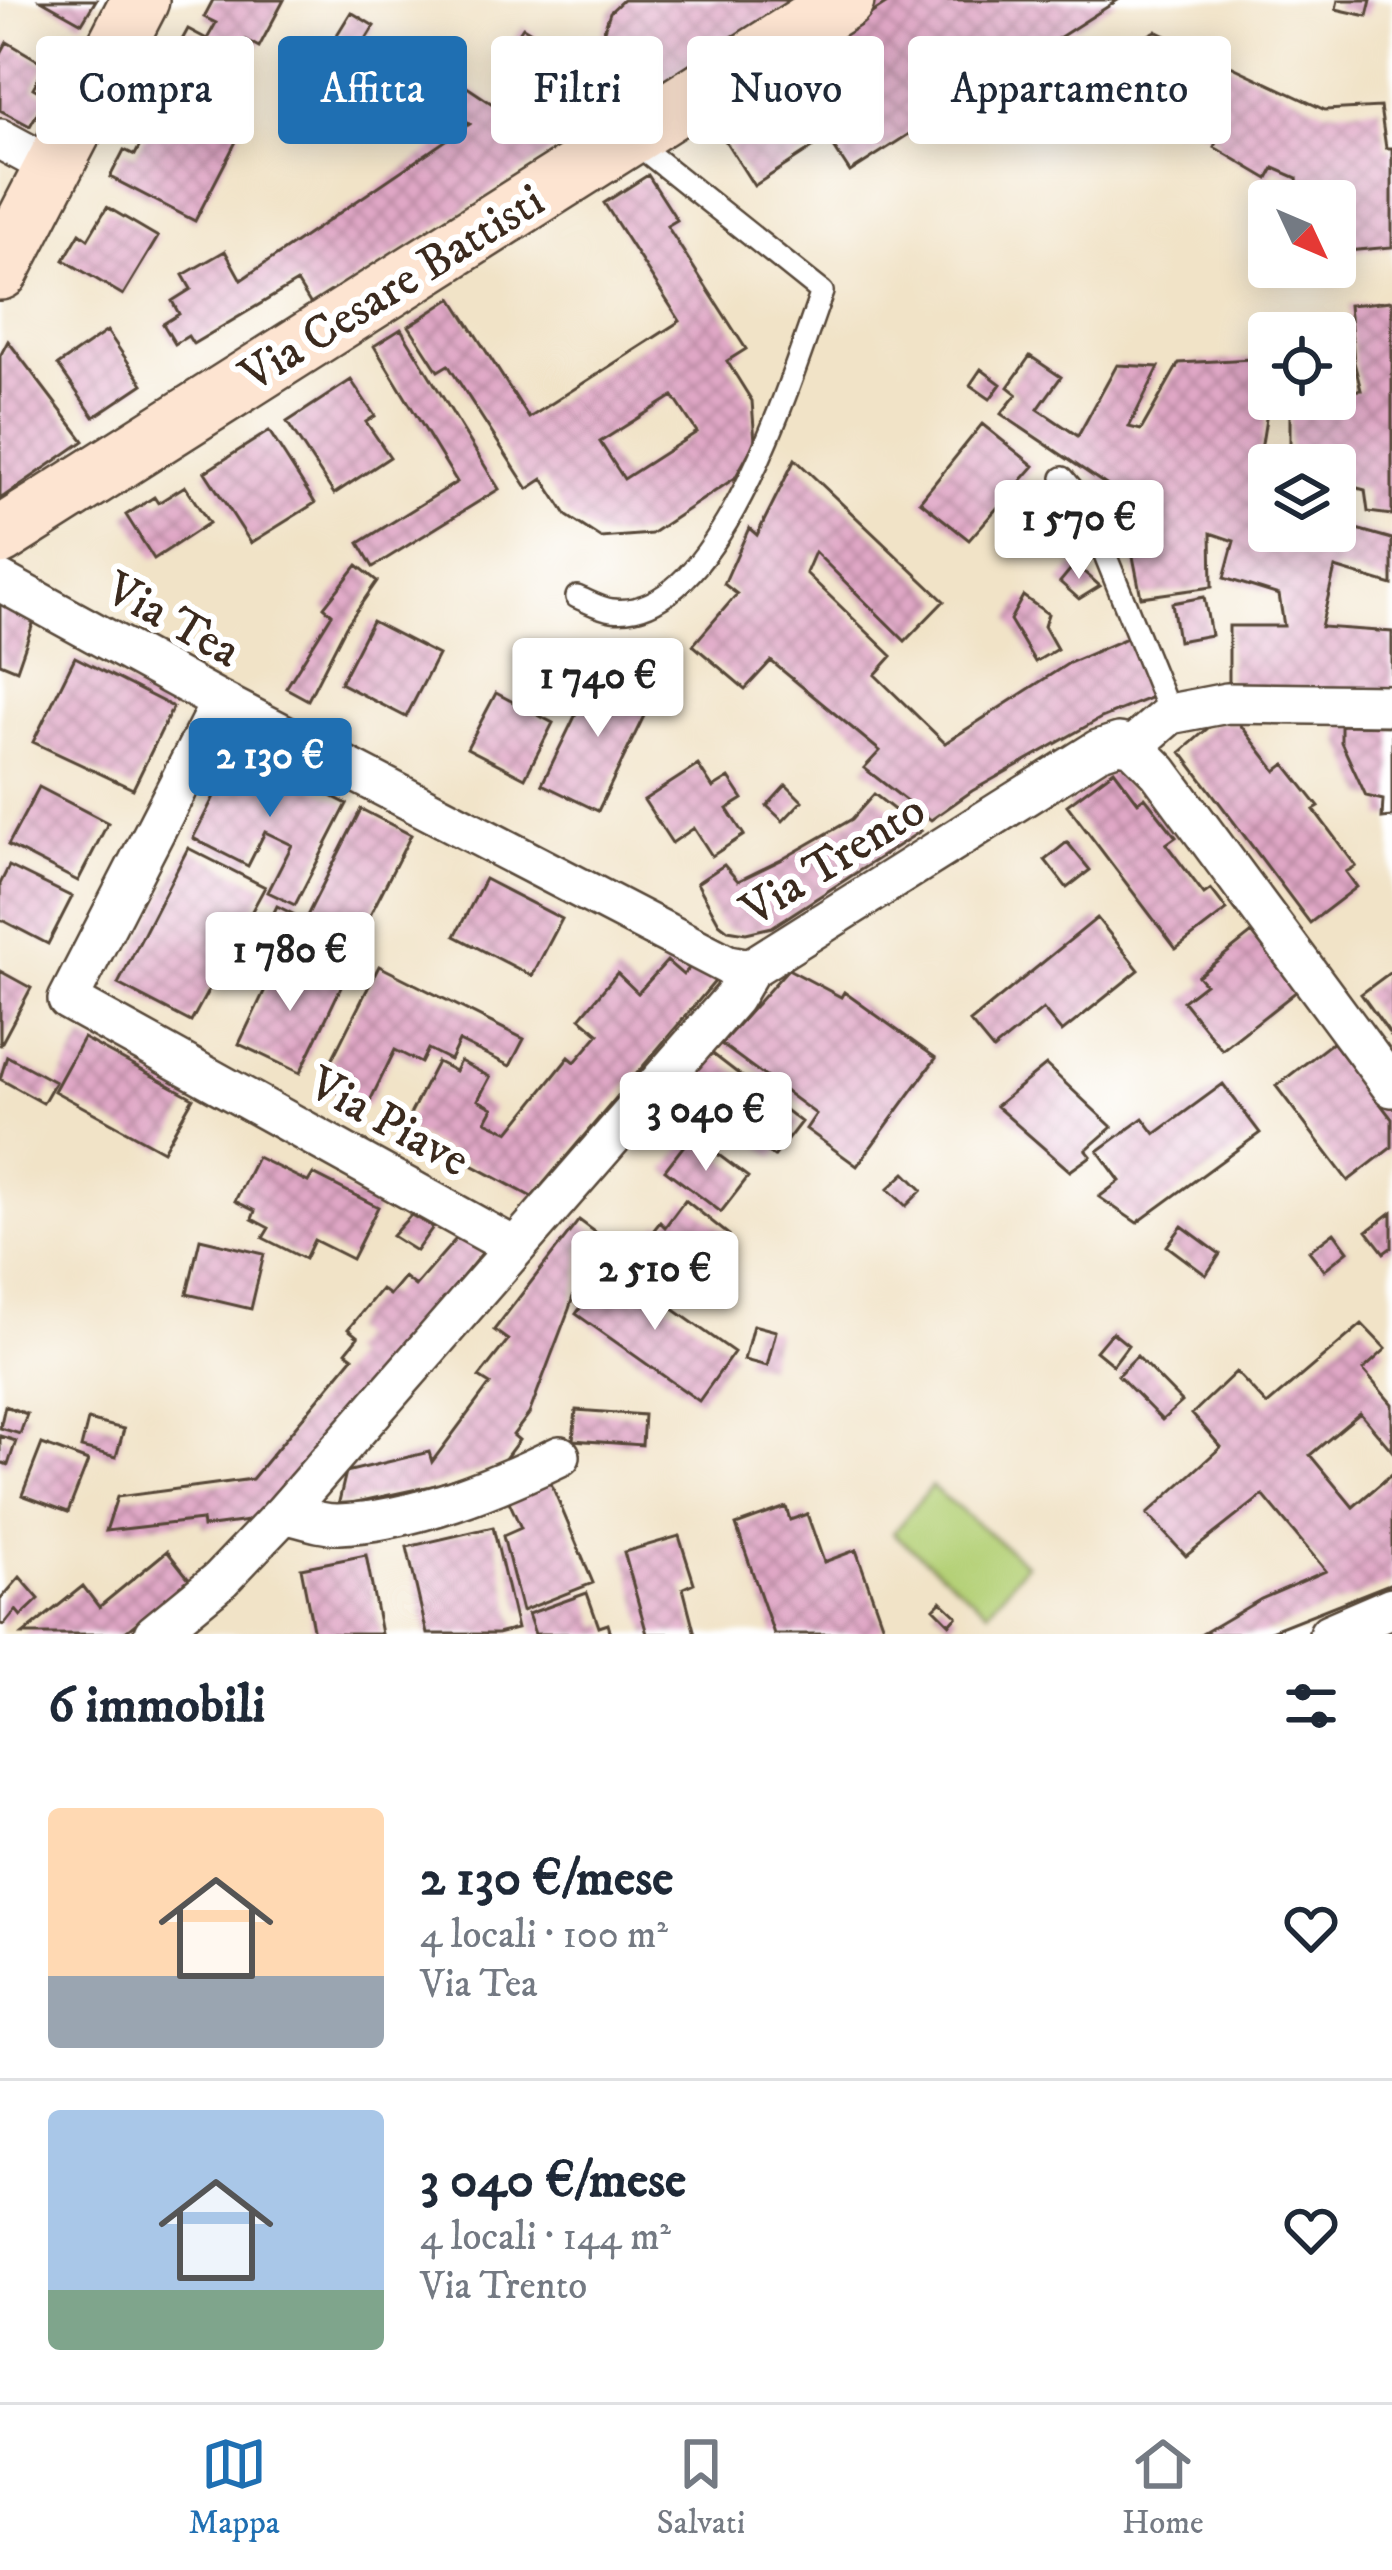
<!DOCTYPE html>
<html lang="it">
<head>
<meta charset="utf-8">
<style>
  body { margin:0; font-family:"IM FELL DW Pica",serif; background:#f2f2f3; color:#1f2937; height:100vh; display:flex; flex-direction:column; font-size:45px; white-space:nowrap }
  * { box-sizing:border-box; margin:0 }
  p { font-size:39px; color:#747a83 }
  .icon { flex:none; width:66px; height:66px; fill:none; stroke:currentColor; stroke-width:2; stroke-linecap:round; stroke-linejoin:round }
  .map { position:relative; height:1634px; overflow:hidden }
  .sheet { display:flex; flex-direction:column; background:#fff; flex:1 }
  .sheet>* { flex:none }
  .hud { position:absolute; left:36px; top:36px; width:1320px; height:108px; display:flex; gap:24px }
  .needle { width:78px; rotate:134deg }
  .tools { position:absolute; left:1248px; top:180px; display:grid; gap:24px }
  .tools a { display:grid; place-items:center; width:108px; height:108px; border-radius:12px; background:#fff; box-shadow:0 6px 30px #0003; font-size:60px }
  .price { position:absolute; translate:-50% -102px; padding:0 27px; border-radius:12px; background:#fff; color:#222; font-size:39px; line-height:78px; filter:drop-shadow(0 3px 6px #0008) }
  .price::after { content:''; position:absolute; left:50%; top:72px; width:36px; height:27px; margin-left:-18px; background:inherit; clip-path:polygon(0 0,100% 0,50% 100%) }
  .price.current { background:#1f6fb2; color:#fff }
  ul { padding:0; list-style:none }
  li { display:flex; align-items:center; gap:36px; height:300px; padding:0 48px }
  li+li { border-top:3px solid #e0e1e3 }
  li span { display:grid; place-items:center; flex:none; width:336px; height:240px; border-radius:12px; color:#555 }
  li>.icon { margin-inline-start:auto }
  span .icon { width:144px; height:144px; fill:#fffc; stroke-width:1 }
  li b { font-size:51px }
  h2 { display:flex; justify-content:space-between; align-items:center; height:144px; padding:0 48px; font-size:51px }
  .tag { padding:0 42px; border-radius:12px; background:#fff; box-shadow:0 6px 30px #0003; font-size:42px; line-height:108px }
  .tag.current { background:#1f6fb2; color:#fff }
  .tab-bar { display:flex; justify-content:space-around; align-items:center; height:168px; border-top:3px solid #e0e1e3; background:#fff; font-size:33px; color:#747a83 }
  .tab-bar a { display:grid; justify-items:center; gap:6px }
  .tab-bar .current { color:#1f6fb2 }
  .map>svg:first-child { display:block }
</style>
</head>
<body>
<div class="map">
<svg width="1392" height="1634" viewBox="0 0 1392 1634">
  <defs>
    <pattern id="building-cross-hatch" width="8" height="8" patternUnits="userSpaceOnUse" patternTransform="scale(3)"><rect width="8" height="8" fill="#e0a7c6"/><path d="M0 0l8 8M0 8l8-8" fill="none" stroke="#b788a0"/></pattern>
  </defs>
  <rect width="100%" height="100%" fill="#fff"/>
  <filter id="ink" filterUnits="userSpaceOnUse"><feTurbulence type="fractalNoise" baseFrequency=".00833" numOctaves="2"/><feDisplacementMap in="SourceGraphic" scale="24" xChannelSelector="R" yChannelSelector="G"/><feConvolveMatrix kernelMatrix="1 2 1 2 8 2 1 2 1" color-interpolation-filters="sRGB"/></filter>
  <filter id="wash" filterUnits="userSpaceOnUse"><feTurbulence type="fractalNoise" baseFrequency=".004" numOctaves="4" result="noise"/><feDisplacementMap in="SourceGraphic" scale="48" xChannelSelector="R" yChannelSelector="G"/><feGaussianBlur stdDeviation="2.7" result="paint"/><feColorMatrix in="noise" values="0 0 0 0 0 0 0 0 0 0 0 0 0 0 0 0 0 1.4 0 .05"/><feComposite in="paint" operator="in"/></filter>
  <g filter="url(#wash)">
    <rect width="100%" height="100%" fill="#f1e3c7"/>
    <!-- grass -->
    <path fill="#b4d076" stroke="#787d4a" stroke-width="3" d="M 931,1486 L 1026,1564 L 988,1611 L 893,1533 Z"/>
    <g id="blocks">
      <!-- building -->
      <path fill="url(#building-cross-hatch)" fill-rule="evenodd" d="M 41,0 L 96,0 L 82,23 Z
        M 213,0 L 284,0 L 259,47 L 246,40 L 214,100 L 164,73 L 188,29 L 207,39 L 216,23 L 204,17 Z
        M 623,0 L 799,0 L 589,128 L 313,308 L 297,282 L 193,344 L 188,336 L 175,344 L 163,324 L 179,314 L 172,301 L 191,289 L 183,275 L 225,251 L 241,280 L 470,124 L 442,101 L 458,81 L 506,113 L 607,46 L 602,36 L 610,12 Z
        M 892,0 L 1118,0 L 850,172 L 784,70 Z
        M 1338,0 L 1371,0 L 1367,16 L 1336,9 Z
        M 351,12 L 374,26 L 326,104 L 303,90 Z
        M 523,27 L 536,35 L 521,55 L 509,47 Z
        M 1156,31 L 1325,110 L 1380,107 L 1386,148 L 1392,148 L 1392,247 L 1335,252 L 1335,201 L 1300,201 L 1297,178 L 1274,168 L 1268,179 L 1214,147 L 1218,138 L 1182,121 L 1176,131 L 1097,88 L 1118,52 Z
        M 7,42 L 46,65 L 33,88 L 47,96 L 30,126 L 0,110 L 0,55 Z
        M 775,79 L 817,145 L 754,186 L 712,120 Z
        M 157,88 L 241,132 L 195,221 L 110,177 L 124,150 L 135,155 L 150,126 L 140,121 Z
        M 648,175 L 677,220 L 667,226 L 746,349 L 727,361 L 752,401 L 755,442 L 735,478 L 651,534 L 601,538 L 567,516 L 543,479 L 528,489 L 448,365 L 438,371 L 409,326 L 452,298 L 529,418 L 680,321 L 604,203 ZM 673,396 L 697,432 L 624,479 L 600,442 Z
        M 107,207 L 158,237 L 123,295 L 64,260 L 80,233 L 88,239 Z
        M 1392,301 L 1392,515 L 1368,512 L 1365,490 L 1335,482 L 1335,465 L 1290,465 L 1290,399 L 1335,399 L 1335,391 L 1361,390 L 1354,362 L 1349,305 Z
        M 401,329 L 499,489 L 373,567 L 359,543 L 457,482 L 374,346 Z
        M 107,331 L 143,384 L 94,417 L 58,365 Z
        M 8,341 L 84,441 L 0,499 L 0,356 Z
        M 1030,356 L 1061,377 L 1038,409 L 1078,436 L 1117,365 L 1159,367 L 1129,427 L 1141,430 L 1179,363 L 1269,358 L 1269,400 L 1253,500 L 1269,504 L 1269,531 L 1335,531 L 1335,523 L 1392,539 L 1392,585 L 1335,568 L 1321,627 L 1392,632 L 1392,692 L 1229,687 L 1229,626 L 1284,626 L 1279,595 L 1224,578 L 1234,541 L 1211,533 L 1212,587 L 1141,597 L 1121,495 L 1001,414 L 1017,394 L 1008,387 Z
        M 981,369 L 1001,384 L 990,399 L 970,385 Z
        M 351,380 L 375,416 L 366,422 L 390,457 L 334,494 L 287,422 Z
        M 982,424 L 1034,466 L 969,540 L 920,501 Z
        M 269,431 L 315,503 L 251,543 L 205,472 Z
        M 795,459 L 944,601 L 905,641 L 815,552 L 806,573 L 892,656 L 875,675 L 945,743 L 1069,663 L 1129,637 L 1155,696 L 1101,718 L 972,791 L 931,820 L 864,768 L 880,751 L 771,661 L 745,689 L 693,645 L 737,594 L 724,584 L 749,528 L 757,535 Z
        M 185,486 L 209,523 L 154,559 L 126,515 L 154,497 L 158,503 Z
        M 1075,564 L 1100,586 L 1079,599 L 1060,582 Z
        M 357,565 L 377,581 L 346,626 L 308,700 L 286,688 L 332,614 L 324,607 Z
        M 1023,596 L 1048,614 L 1044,626 L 1057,649 L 1035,662 L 1010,620 Z
        M 1204,597 L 1211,635 L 1178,641 L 1172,603 Z
        M 0,603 L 36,615 L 17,670 L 0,663 Z
        M 372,621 L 438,655 L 406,717 L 340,683 Z
        M 75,657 L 173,707 L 133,789 L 33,742 Z
        M 598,669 L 654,695 L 598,811 L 542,784 Z
        M 496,693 L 553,723 L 525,778 L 467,748 Z
        M 1215,722 L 1239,723 L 1276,771 L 1285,764 L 1319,807 L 1314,810 L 1356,866 L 1346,872 L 1357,887 L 1310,923 L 1181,752 Z
        M 1341,725 L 1392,726 L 1392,817 L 1382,818 L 1383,800 L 1366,796 L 1341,742 Z
        M 238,749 L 347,804 L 295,905 L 268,892 L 292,845 L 265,832 L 248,866 L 193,838 Z
        M 698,765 L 713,788 L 729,778 L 743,799 L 727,809 L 744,835 L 712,856 L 694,828 L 672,843 L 644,800 Z
        M 1114,770 L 1138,802 L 1145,797 L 1176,837 L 1166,844 L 1204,894 L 1211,889 L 1227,910 L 1176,949 L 1067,805 Z
        M 786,785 L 802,801 L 783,821 L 767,806 Z
        M 39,787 L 108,823 L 78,881 L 8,845 Z
        M 874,794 L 921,831 L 772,927 L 746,933 L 728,930 L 719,923 L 697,883 L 724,865 L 738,881 L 781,860 L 852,819 Z
        M 361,809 L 411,835 L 355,945 L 339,936 L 325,967 L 262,937 L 277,906 L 305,920 Z
        M 1067,842 L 1090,870 L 1067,888 L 1045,860 Z
        M 188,848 L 265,887 L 191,1022 L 118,984 Z
        M 9,866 L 72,897 L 48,944 L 0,919 L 0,884 Z
        M 485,879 L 562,919 L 532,976 L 455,936 Z
        M 1097,918 L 1139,970 L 1062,1032 L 1043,1009 L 993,1050 L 970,1022 Z
        M 1252,933 L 1297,991 L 1222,1050 L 1183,1001 L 1205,984 L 1198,976 Z
        M 281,956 L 342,985 L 300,1073 L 239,1044 Z
        M 697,960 L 717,979 L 532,1197 L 403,1128 L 437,1062 L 455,1071 L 460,1061 L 490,1077 L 478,1100 L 493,1108 L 486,1121 L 509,1132 L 569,1057 L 575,1062 L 599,1034 L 580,1018 L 617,973 L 638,993 L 667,961 L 683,975 Z
        M 379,966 L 524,1039 L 510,1066 L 459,1041 L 450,1060 L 428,1049 L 421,1063 L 395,1050 L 367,1107 L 320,1083 Z
        M 788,969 L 841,997 L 844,992 L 936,1058 L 857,1166 L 806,1129 L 816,1114 L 721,1044 Z
        M 0,971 L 31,988 L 0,1046 Z
        M 1392,971 L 1392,1037 L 1361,994 Z
        M 83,1038 L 193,1098 L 163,1151 L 54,1091 Z
        M 1333,1042 L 1392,1119 L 1392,1147 L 1348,1181 L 1276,1086 Z
        M 705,1048 L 801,1122 L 774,1157 L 678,1084 Z
        M 7,1056 L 55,1082 L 43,1103 L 0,1079 Z
        M 1046,1065 L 1112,1127 L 1086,1150 L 1091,1156 L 1070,1171 L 996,1106 Z
        M 1223,1084 L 1260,1133 L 1137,1223 L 1099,1197 L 1120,1181 L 1098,1151 L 1143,1118 L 1155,1134 Z
        M 692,1135 L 748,1177 L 721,1212 L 665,1170 Z
        M 257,1157 L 308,1182 L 313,1174 L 378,1207 L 352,1259 L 314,1240 L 305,1259 L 263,1238 L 269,1228 L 252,1219 L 255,1211 L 235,1201 Z
        M 905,1173 L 922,1190 L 906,1206 L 888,1189 Z
        M 685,1200 L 729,1235 L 682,1296 L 632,1258 L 660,1222 L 665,1227 Z
        M 1392,1212 L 1392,1247 L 1384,1253 L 1367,1231 Z
        M 411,1215 L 433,1227 L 416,1251 L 392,1236 Z
        M 579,1220 L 598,1234 L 587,1249 L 580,1244 L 579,1278 L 569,1309 L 529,1414 L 513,1435 L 519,1440 L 501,1464 L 436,1485 L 338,1506 L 346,1472 L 429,1452 L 432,1462 L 490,1384 L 479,1377 L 508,1340 L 494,1330 Z
        M 1182,1226 L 1220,1254 L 1206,1275 L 1167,1246 Z
        M 1334,1232 L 1348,1251 L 1324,1270 L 1309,1251 Z
        M 461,1233 L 483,1252 L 263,1519 L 203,1527 L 202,1520 L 106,1531 L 117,1497 L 252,1479 L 353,1357 L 346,1352 L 358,1337 L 348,1329 L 381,1289 L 389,1295 L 404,1277 L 415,1286 Z
        M 200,1239 L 264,1254 L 251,1309 L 187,1294 Z
        M 611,1265 L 734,1352 L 699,1401 L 576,1314 Z
        M 1362,1324 L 1386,1349 L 1363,1370 L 1392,1404 L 1392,1451 L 1360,1413 L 1310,1455 L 1353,1507 L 1392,1474 L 1392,1583 L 1263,1634 L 1202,1634 L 1261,1599 L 1326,1571 L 1263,1495 L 1186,1556 L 1147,1514 L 1221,1447 L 1192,1414 L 1236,1372 L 1267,1405 Z
        M 753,1325 L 776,1331 L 767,1366 L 744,1360 Z
        M 1112,1332 L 1128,1345 L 1113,1365 L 1096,1351 Z
        M 1137,1356 L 1182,1402 L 1162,1420 L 1118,1375 Z
        M 5,1406 L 27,1414 L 20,1434 L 0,1428 Z
        M 576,1410 L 644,1415 L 642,1445 L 573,1440 Z
        M 88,1420 L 124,1429 L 116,1457 L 81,1448 Z
        M 0,1436 L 16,1441 L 8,1465 L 0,1462 Z
        M 42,1444 L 88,1461 L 68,1512 L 22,1495 Z
        M 550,1481 L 593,1583 L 522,1611 L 503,1536 L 521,1528 L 507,1497 Z
        M 786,1507 L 790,1520 L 807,1514 L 824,1562 L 856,1550 L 884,1629 L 871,1634 L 774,1634 L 736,1525 Z
        M 493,1527 L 517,1629 L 497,1634 L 427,1634 L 407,1547 Z
        M 679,1536 L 694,1583 L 683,1588 L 695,1634 L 647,1634 L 624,1552 Z
        M 167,1551 L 190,1580 L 123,1634 L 23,1634 L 83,1586 L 99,1607 Z
        M 366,1555 L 381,1634 L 314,1634 L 301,1568 Z
        M 20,1577 L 39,1599 L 21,1616 L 16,1610 L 4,1625 L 0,1623 L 0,1600 Z
        M 587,1593 L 599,1627 L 608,1624 L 611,1634 L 535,1634 L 528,1614 Z
        M 941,1601 L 957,1616 L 950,1624 L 934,1608 Z"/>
    </g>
  </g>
  <g filter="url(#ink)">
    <use href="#blocks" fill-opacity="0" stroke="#564637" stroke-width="3"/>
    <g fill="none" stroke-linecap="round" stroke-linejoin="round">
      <!-- lane casing -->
      <g stroke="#564637" stroke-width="26">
        <path id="lane" d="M 1063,478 L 1084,503 L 1170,714
          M 577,597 C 587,601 601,609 612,610 C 720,623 793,370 822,292 L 633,141"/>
      </g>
      <!-- street casing -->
      <g stroke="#564637" stroke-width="44">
        <path id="street" d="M 0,139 L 52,167
          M 0,581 L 221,702 L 728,965 L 750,969
          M 221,702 L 68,1000 L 514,1247
          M 1133,746 L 1159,772 L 1392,1087
          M 284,1513 C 302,1517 321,1525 339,1524 C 414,1521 494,1488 560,1456
          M 154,1634 L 220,1580 L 284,1513 L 733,998 L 750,969 L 1098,750 L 1119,743 L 1133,746 L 1170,714 L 1227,703 L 1392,705
          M 1329,1634 L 1392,1607"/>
      </g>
      <!-- secondary casing -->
      <g stroke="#564637" stroke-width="62">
        <path id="secondary" d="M 0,271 L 140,0
          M 0,536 L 845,0"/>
      </g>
      <!-- lane -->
      <use href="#lane" stroke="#fff" stroke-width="21"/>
      <!-- street -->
      <use href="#street" stroke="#fff" stroke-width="39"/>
      <!-- secondary -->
      <use href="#secondary" stroke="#fde4d1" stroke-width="57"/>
    </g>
  </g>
  <g text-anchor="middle" stroke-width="12" stroke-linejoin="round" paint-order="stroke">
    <!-- street labels -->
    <g font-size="48" fill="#3b2a1e" stroke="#fff">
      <text transform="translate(391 286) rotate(-32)" y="17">Via Cesare Battisti</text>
      <text transform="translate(174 618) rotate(29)" y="17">Via Tea</text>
      <text transform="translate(832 858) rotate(-32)" y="17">Via Trento</text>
      <text transform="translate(390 1120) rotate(29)" y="17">Via Piave</text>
    </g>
  </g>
</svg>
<div class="tools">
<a><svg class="needle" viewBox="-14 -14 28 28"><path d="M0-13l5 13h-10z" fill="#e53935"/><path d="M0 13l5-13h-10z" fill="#747a83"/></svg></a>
<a><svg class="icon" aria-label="locate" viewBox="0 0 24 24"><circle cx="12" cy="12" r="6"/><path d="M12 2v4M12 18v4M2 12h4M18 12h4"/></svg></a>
<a><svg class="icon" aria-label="layers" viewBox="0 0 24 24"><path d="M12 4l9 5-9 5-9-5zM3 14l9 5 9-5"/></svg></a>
</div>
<b class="price" style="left:1079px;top:582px">1 570 €</b>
<b class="price" style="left:598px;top:740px">1 740 €</b>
<b class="price current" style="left:270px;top:820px">2 130 €</b>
<b class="price" style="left:290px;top:1014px">1 780 €</b>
<b class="price" style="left:706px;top:1174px">3 040 €</b>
<b class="price" style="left:655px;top:1333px">2 510 €</b>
<div class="hud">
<a class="tag">Compra</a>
<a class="tag current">Affitta</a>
<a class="tag">Filtri</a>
<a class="tag">Nuovo</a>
<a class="tag">Appartamento</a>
</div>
</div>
<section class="sheet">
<h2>6 immobili<svg class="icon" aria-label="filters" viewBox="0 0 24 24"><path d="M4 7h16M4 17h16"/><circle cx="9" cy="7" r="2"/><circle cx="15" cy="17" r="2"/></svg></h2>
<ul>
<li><span style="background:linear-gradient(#ffd9b3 70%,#9aa5b1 0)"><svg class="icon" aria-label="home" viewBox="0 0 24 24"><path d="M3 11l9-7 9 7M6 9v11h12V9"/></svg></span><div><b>2 130 €/mese</b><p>4 locali · 100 m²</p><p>Via Tea</p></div><svg class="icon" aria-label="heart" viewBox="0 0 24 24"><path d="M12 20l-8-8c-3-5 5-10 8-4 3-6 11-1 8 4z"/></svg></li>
<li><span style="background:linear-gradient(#a9c7e8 75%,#7fa58c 0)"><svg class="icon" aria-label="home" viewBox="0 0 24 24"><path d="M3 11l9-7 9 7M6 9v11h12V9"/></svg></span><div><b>3 040 €/mese</b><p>4 locali · 144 m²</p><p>Via Trento</p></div><svg class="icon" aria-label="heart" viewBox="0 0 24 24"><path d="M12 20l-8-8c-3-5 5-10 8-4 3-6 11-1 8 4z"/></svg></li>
</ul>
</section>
<nav class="tab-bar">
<a class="current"><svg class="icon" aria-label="map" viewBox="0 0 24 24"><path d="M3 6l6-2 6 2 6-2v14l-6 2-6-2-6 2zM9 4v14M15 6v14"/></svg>Mappa</a>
<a><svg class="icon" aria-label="saved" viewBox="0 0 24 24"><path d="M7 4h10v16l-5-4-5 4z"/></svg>Salvati</a>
<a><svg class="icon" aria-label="home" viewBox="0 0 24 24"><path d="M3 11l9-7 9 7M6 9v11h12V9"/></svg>Home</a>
</nav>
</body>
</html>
